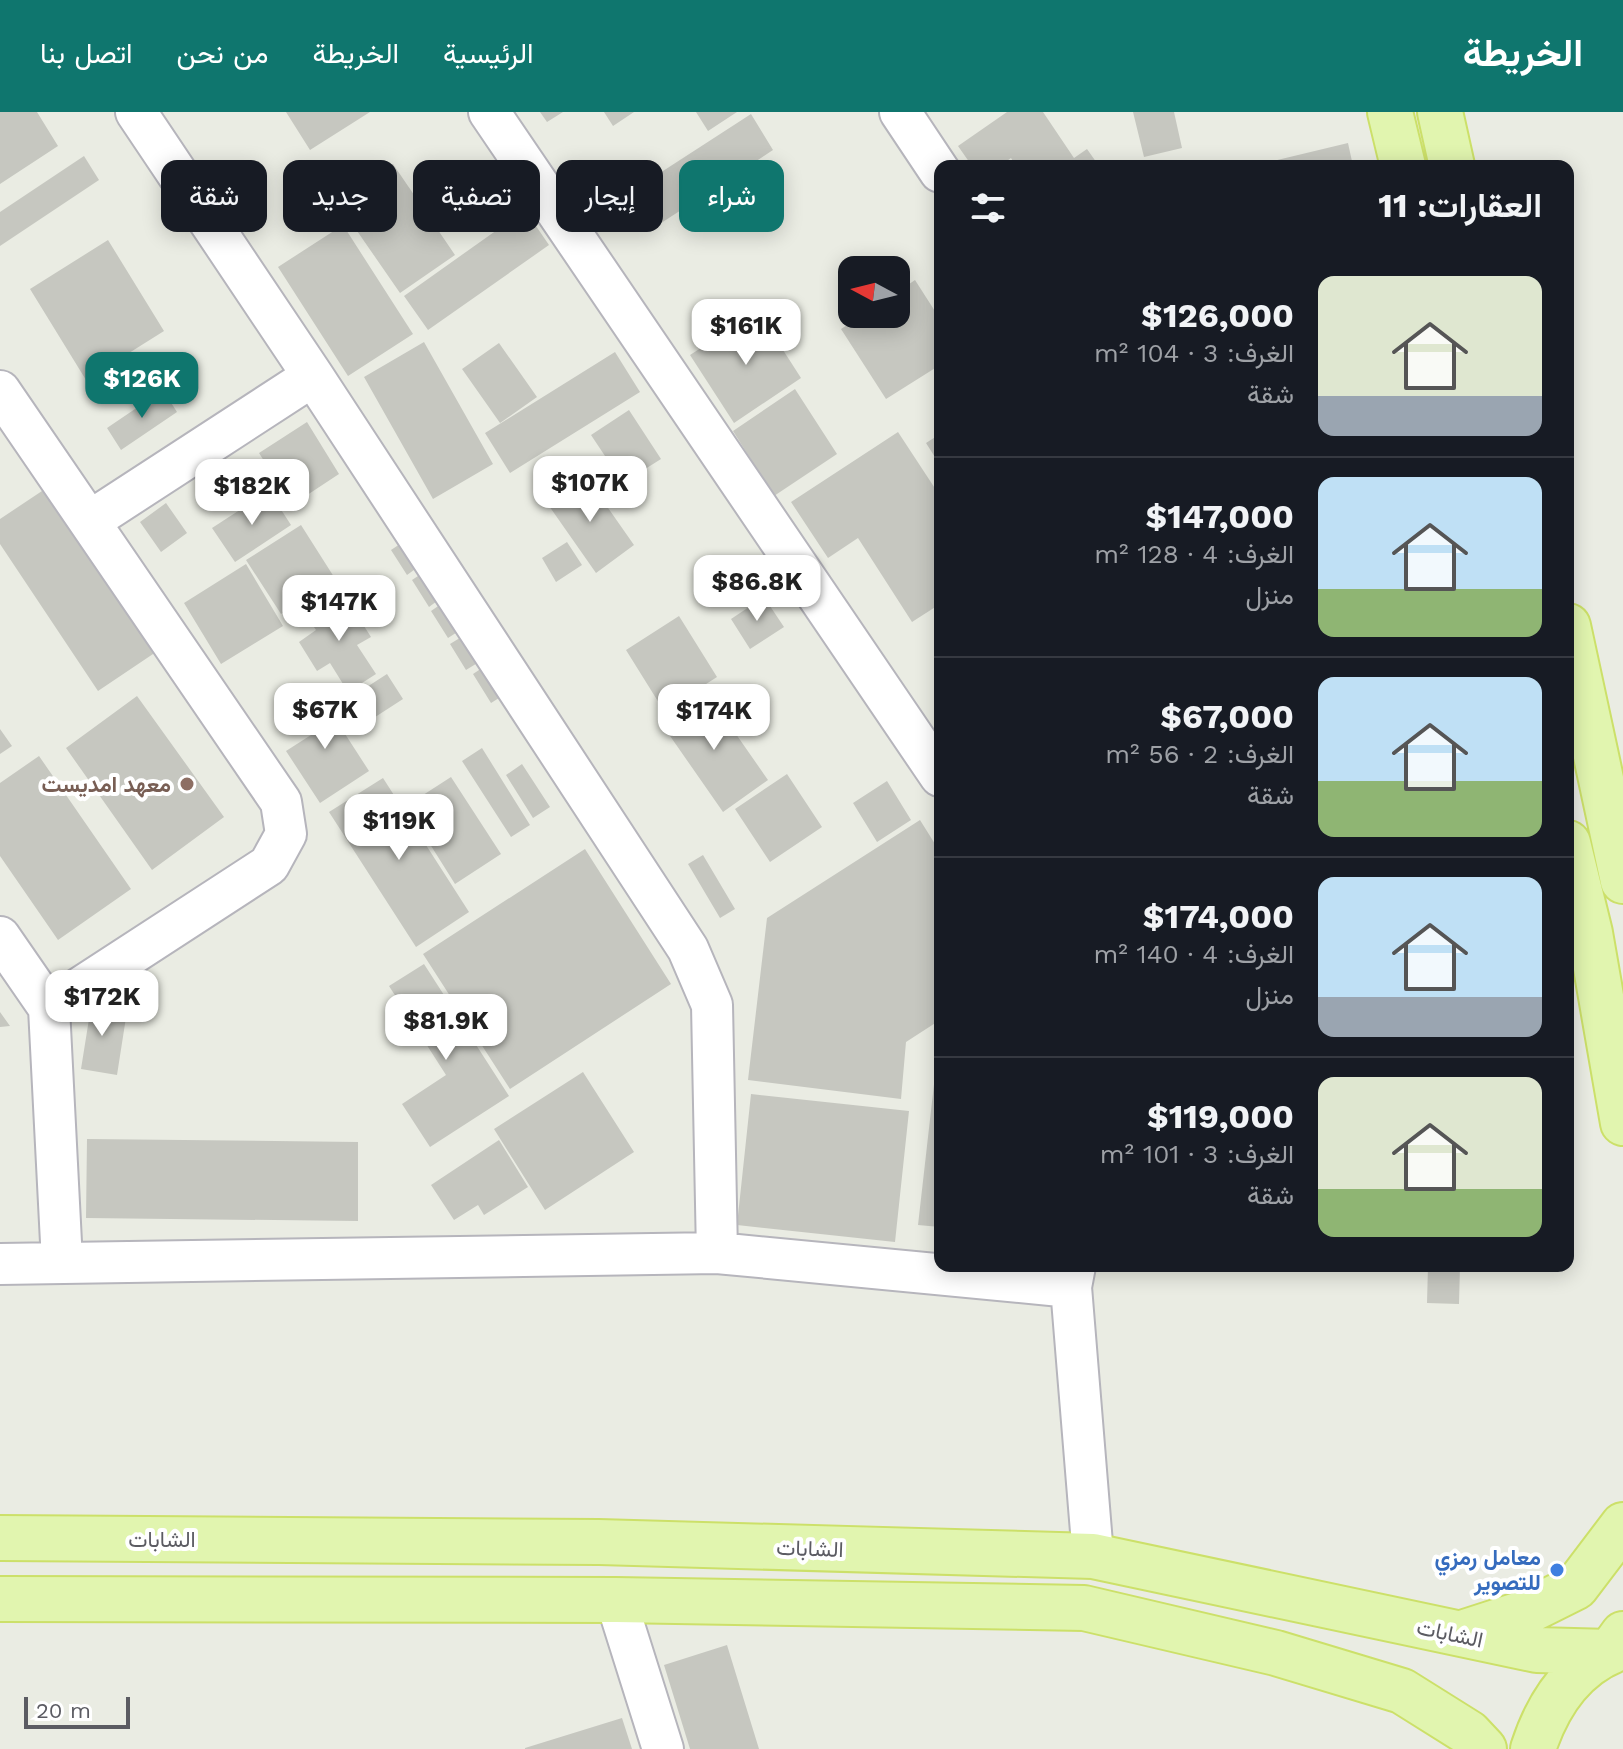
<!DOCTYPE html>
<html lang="ar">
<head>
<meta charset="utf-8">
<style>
  body { margin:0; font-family:"Work Sans",Vazirmatn,sans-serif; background:#20242c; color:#f1f3f6; direction:rtl; height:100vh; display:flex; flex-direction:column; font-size:30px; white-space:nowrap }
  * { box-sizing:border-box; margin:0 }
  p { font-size:26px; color:#9ea1a6 }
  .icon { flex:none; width:44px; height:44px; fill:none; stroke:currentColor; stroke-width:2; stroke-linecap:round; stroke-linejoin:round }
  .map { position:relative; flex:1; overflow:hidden; direction:ltr }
  .panel { position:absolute; left:934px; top:48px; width:640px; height:1112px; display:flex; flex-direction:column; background:#171b24; border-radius:16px; box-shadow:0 4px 20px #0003; direction:rtl }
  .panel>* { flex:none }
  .banner { position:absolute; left:24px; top:48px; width:760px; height:72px; direction:rtl; display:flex; gap:16px }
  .needle { width:52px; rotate:277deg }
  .buttons { position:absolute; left:838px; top:144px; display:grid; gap:16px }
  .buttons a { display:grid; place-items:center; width:72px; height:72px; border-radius:16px; background:#171b24; box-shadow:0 4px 20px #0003; font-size:40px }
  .scale { position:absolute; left:24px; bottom:20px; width:106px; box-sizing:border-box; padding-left:8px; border:4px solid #5b5b62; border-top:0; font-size:22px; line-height:28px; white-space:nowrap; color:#5b5b62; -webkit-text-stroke:6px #fff; paint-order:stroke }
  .price { position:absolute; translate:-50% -68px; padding:0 18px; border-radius:16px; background:#fff; color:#222; font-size:26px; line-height:52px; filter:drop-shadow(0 2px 4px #0008) }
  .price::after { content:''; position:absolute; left:50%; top:48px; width:24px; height:18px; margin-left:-12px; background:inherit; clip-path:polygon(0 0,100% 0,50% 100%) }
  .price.selected { background:#0f766e; color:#fff }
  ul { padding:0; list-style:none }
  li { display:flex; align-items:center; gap:24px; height:200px; padding:0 32px }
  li+li { border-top:2px solid #363941 }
  li span { display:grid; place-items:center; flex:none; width:224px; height:160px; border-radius:16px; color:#555 }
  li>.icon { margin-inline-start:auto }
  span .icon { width:96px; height:96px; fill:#fffc; stroke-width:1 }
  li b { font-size:34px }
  h2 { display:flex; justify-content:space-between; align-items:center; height:96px; padding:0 32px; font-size:34px }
  .pill { padding:0 28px; border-radius:16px; background:#171b24; box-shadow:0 4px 20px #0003; font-size:28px; line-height:72px }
  .pill.selected { background:#0f766e; color:#fff }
  header { display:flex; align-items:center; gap:48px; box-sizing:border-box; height:112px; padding:0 40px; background:#0f766e; color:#fff }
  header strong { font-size:38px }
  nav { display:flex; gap:44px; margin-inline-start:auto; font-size:28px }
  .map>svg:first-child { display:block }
</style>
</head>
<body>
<header>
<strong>الخريطة</strong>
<nav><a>الرئيسية</a><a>الخريطة</a><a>من نحن</a><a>اتصل بنا</a></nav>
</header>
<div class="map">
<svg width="1623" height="1637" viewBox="0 0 1623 1637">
  <rect width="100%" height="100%" fill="#eaece3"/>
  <!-- building -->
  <path fill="#c6c7c0" d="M 0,0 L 37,0 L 58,34 L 0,72 Z
    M 286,0 L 370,0 L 310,38 Z
    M 540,0 L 563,0 L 547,10 Z
    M 604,0 L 634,0 L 613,14 Z
    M 696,0 L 737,0 L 708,19 Z
    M 1007,0 L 1043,0 L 1074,46 L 1087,37 L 1099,54 L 1016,54 L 1011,46 L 1000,54 L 972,54 L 958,34 Z
    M 1133,0 L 1174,0 L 1182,36 L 1144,45 Z
    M 751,2 L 773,38 L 652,117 L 629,81 Z
    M 1348,31 L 1353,54 L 1257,54 L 1257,53 Z
    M 84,44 L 99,68 L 0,134 L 0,100 Z
    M 393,52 L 455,143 L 400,181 L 337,90 Z
    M 525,98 L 549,133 L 428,218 L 404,184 Z
    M 343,113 L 413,222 L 348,264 L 278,155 Z
    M 108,128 L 164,219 L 86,268 L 30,177 Z
    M 915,168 L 940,207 L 940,253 L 886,287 L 841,217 L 864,202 L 896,202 L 896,181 Z
    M 758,199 L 801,266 L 734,311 L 690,243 Z
    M 424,230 L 493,352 L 433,387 L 364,265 Z
    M 499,231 L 537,285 L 500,311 L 462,257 Z
    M 615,240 L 640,280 L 510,361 L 485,321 Z
    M 795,277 L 837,342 L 774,384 L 733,319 Z
    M 163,278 L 177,300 L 121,338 L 107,316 Z
    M 629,298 L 661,347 L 623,371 L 591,323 Z
    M 307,310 L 339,362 L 292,393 L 259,341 Z
    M 898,320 L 940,384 L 940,492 L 912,510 L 858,426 L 828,446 L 791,390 Z
    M 940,322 L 940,353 L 926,331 Z
    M 585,363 L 634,433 L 596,461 L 547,391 Z
    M 48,375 L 156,540 L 98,579 L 0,432 L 0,407 Z
    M 269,379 L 291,413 L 235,450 L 212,416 Z
    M 166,391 L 187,421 L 161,440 L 140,410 Z
    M 301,413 L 341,476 L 303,501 L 297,491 L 281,502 L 246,448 Z
    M 403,430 L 418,455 L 407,463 L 391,438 Z
    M 567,430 L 582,453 L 556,470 L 542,446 Z
    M 246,452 L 283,514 L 221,552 L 184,491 Z
    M 424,460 L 441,486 L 429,495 L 412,468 Z
    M 343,481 L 371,525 L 357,533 L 376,562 L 348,580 L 330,551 L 317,559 L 299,530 L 316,518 L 307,505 Z
    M 764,485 L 784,515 L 750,537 L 731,507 Z
    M 444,490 L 462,517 L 448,526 L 431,499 Z
    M 679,504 L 717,565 L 664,599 L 626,538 Z
    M 463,524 L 479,550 L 466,558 L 450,532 Z
    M 488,552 L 507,581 L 491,591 L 473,562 Z
    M 387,562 L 403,587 L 352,620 L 336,595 Z
    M 706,579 L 768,668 L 723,700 L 661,611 Z
    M 318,580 L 369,659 L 320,691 L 286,639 L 311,623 L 294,595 Z
    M 137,584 L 224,705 L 152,758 L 66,636 Z
    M 0,617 L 12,634 L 0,642 Z
    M 482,636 L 530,713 L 511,725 L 462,649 Z
    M 39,644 L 131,777 L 58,828 L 0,744 L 0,671 Z
    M 522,652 L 550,695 L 533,706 L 506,663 Z
    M 787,662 L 822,715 L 770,750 L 735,697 Z
    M 451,665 L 501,742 L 455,772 L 406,694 Z
    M 383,666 L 469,800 L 416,835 L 329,700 Z
    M 887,669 L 911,708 L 877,730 L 853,691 Z
    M 920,708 L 940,740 L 940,908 L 906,930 L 901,987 L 748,968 L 767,806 Z
    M 585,737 L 671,872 L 510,977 L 423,842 Z
    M 703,743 L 735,797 L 720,806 L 688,752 Z
    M 424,852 L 509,984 L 430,1035 L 402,992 L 446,963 L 389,874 Z
    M 77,891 L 127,899 L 117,963 L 81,957 L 89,907 L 74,905 Z
    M 0,900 L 10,914 L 0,915 Z
    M 938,937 L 940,937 L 940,1115 L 918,1113 Z
    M 583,960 L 634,1040 L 545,1098 L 494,1017 Z
    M 751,982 L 909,999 L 895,1130 L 737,1113 Z
    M 87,1027 L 358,1030 L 358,1109 L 86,1106 Z
    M 499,1028 L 528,1075 L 484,1103 L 478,1093 L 454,1108 L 431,1073 Z
    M 1428,1154 L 1460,1154 L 1459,1192 L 1427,1191 Z
    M 727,1533 L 759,1637 L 690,1637 L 664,1553 Z
    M 622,1606 L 632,1637 L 525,1637 L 525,1636 Z"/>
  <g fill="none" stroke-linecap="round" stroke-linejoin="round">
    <!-- minor casing -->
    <g stroke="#b6b5bc" stroke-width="44">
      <path id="minor" d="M 136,0 L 313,264 L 688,837 L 712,893 L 717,1141
        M 489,0 L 940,664
        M 900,0 L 940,60
        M 0,279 L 281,690 L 286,722 L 269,753 L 49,896
        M 90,409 L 313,264
        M 0,825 L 49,896 L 62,1150
        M 0,1152 L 717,1141 L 1071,1175
        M 1075,1154 L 1071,1175 L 1093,1444
        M 616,1488 L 663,1637"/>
    </g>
    <!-- major casing -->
    <g stroke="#cce069" stroke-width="48">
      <path id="major" d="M 1390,0 L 1403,54
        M 1440,0 L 1452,54
        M 1568,514 L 1623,769
        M 1568,731 L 1590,821 L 1623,1011
        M 0,1426 L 599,1430 L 1093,1444 L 1537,1538 L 1610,1540 L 1623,1522
        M 0,1487 L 616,1488 L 1084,1496 L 1276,1541 L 1402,1579 L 1469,1621 L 1484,1637
        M 1462,1521 L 1524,1501 L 1576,1475 L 1623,1413
        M 1533,1637 C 1547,1594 1572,1554 1617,1537"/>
    </g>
    <!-- minor -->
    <use href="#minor" stroke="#fff" stroke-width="40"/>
    <!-- major -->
    <use href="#major" stroke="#e1f5af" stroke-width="44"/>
  </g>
  <!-- markers -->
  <circle fill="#8d6e63" stroke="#fff" stroke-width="3" cx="187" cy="672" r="8"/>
  <circle fill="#3f7fe0" stroke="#fff" stroke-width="3" cx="1557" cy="1458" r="8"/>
  <g text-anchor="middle" stroke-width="8" stroke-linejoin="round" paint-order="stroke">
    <!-- education labels -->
    <g font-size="22" font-weight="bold" fill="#785e54" stroke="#fff" text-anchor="end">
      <text x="171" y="680">معهد امديست</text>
    </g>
    <!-- street labels -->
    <g font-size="22" fill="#5b5b62" stroke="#fff">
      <text x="162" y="1435">الشابات</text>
      <text transform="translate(810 1436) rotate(2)" y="8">الشابات</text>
      <text transform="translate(1450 1521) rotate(12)" y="8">الشابات</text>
    </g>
    <!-- shop labels -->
    <g font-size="22" font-weight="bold" fill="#366cbe" stroke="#fff" text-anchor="end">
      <text x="1541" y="1453">معامل رمزي<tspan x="1541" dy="25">للتصوير</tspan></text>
    </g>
  </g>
</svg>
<div class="buttons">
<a><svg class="needle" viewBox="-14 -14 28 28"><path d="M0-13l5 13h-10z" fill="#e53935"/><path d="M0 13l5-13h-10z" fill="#9ea1a6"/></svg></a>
</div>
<div class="scale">20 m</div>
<b class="price" style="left:746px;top:255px">$161K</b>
<b class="price selected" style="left:142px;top:308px">$126K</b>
<b class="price" style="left:590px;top:412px">$107K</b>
<b class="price" style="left:252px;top:415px">$182K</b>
<b class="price" style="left:757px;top:511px">$86.8K</b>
<b class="price" style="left:339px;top:531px">$147K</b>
<b class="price" style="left:325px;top:639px">$67K</b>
<b class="price" style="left:714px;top:640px">$174K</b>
<b class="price" style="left:399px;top:750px">$119K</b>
<b class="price" style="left:102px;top:926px">$172K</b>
<b class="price" style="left:446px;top:950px">$81.9K</b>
<div class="banner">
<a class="pill selected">شراء</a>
<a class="pill">إيجار</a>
<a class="pill">تصفية</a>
<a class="pill">جديد</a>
<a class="pill">شقة</a>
</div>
<section class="panel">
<h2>العقارات: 11<svg class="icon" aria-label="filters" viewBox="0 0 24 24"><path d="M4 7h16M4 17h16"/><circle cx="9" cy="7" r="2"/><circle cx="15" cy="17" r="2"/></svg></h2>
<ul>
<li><span style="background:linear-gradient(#dfe7d0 75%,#9aa5b1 0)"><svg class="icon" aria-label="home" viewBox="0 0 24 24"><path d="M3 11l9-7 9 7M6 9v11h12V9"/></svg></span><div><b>$126,000</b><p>الغرف: 3 · 104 m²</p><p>شقة</p></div></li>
<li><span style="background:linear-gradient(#bfe0f5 70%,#8fb573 0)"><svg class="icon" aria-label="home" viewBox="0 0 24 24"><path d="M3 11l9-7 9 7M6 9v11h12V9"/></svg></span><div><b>$147,000</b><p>الغرف: 4 · 128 m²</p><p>منزل</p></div></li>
<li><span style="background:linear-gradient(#bfe0f5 65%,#8fb573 0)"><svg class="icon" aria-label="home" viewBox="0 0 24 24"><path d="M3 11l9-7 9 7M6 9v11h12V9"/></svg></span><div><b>$67,000</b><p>الغرف: 2 · 56 m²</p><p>شقة</p></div></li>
<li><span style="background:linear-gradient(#bfe0f5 75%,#9aa5b1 0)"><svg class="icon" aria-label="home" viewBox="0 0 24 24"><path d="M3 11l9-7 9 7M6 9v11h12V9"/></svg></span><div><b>$174,000</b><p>الغرف: 4 · 140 m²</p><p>منزل</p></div></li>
<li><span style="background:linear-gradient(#dfe7d0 70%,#8fb573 0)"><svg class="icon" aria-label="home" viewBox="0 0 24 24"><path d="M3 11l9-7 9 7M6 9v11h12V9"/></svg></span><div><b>$119,000</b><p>الغرف: 3 · 101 m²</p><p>شقة</p></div></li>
</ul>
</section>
</div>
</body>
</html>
